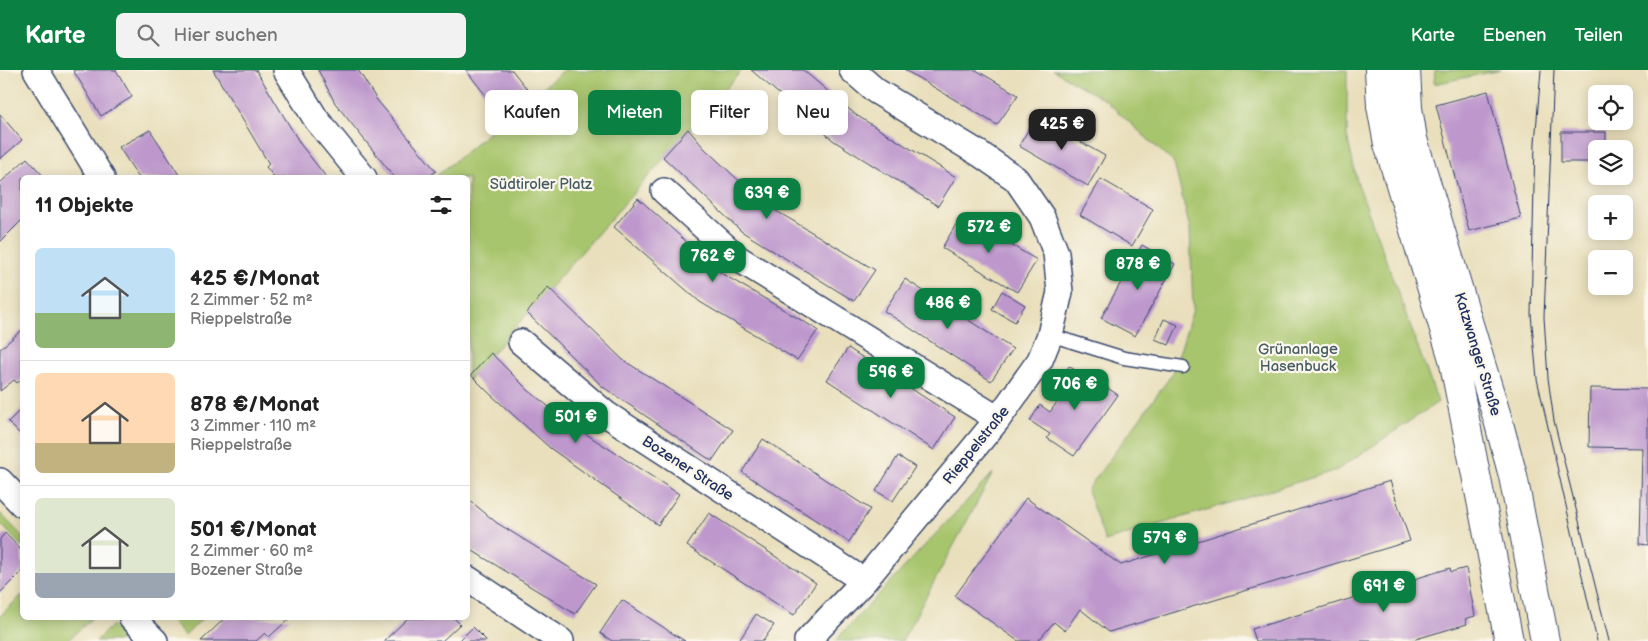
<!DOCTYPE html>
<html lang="de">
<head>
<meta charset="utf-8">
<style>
  body { margin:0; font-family:"Balsamiq Sans",sans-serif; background:#f2f2f2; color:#222; height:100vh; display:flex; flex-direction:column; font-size:19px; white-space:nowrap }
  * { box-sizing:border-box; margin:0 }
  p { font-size:16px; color:#767676 }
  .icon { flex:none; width:28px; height:28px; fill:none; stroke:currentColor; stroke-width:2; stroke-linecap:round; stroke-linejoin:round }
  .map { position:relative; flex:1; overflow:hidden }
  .panel { position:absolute; left:20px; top:105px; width:450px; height:445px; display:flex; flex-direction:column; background:#fff; border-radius:8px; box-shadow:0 2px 12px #0003 }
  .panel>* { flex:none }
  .hud { position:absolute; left:485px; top:20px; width:475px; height:45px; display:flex; gap:10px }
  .tools { position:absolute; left:1588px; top:15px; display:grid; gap:10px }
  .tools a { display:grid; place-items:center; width:45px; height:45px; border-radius:8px; background:#fff; box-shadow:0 2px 12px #0003; font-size:25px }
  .price { position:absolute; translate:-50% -42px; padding:0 11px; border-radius:10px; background:#0b8043; color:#fff; font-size:16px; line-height:32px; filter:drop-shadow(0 1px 2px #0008) }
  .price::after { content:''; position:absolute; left:50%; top:30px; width:15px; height:11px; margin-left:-8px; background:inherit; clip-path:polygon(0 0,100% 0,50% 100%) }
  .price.on { background:#222; color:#fff }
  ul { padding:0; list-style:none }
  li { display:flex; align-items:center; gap:15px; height:125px; padding:0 15px }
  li+li { border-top:1px solid #e0e0e0 }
  li span { display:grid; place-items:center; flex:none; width:140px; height:100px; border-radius:8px; color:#555 }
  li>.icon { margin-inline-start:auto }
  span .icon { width:60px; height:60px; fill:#fffc; stroke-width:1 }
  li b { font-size:21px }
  h2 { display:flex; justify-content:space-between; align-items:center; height:60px; padding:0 15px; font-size:21px }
  .chip { padding:0 18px; border-radius:8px; background:#fff; box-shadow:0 2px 12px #0003; font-size:18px; line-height:45px }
  .chip.on { background:#0b8043; color:#fff }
  header { display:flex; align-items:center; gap:30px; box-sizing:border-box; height:70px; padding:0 25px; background:#0b8043; color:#fff }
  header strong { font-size:24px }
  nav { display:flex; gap:28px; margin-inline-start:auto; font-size:18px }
  .search { width:350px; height:45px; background:#f2f2f2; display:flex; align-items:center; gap:12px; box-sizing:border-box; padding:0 18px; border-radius:8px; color:#767676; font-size:19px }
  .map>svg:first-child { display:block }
</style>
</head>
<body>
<header>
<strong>Karte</strong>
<div class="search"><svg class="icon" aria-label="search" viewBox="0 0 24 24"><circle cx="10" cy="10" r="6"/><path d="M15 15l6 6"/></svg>Hier suchen</div>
<nav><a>Karte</a><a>Ebenen</a><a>Teilen</a></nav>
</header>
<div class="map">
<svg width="1648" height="571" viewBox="0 0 1648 571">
  <rect width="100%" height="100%" fill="#fbf7ec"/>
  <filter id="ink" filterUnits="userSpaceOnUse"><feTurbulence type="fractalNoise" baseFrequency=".02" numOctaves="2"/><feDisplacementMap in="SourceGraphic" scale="10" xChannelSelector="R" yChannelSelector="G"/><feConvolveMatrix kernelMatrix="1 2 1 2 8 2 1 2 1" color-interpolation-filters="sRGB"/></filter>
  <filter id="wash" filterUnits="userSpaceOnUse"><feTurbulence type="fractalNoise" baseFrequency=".0096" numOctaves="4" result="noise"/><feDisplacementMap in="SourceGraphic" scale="20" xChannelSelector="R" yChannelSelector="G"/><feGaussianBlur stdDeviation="1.12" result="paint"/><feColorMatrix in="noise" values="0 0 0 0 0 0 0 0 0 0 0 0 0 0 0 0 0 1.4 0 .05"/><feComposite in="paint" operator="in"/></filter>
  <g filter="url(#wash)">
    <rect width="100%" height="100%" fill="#e9dfbc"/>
    <!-- green -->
    <path fill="#a7c56c" stroke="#617a65" d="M 564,0 L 742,0 L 468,311 L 468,108 L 434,108 Z
      M 1053,0 L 1347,0 L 1347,66 L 1357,111 L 1438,332 L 1337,400 L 1105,471 L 1087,420 L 1173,303 L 1193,239 L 1190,159 L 1174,93 L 1105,30 Z
      M 1435,0 L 1501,0 L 1434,14 Z
      M 993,403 L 902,571 L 835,571 Z
      M 0,443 L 22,466 L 22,477 L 3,456 L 0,458 Z
      M 22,525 L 22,548 L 92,548 L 67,571 L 0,571 L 0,546 Z
      M 168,548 L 203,548 L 185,566 Z
      M 112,555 L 128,571 L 96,571 Z"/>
    <g id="blocks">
      <!-- building -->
      <path fill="#be98cd" d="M 73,0 L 116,0 L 132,27 L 101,46 Z
        M 213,0 L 256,0 L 301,75 L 327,108 L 275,108 L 266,97 L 269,94 Z
        M 318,0 L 358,0 L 377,30 L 436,101 L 427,108 L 395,108 L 335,33 Z
        M 466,0 L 512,0 L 530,23 L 500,44 Z
        M 751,0 L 803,0 L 856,45 L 956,107 L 938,136 L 834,71 Z
        M 905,0 L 976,0 L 1018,25 L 997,55 Z
        M 1488,21 L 1521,148 L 1469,161 L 1436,35 Z
        M 0,44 L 22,70 L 0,89 Z
        M 1036,46 L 1105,86 L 1088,116 L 1019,76 Z
        M 688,59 L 704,78 L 763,133 L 875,200 L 854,231 L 741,161 L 663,87 Z
        M 150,60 L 160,75 L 181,108 L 139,108 L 119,77 Z
        M 1561,62 L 1606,62 L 1606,79 L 1596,79 L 1596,92 L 1561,92 Z
        M 27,88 L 45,108 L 22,108 L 22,150 L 0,172 L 0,113 Z
        M 1101,109 L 1153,139 L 1132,176 L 1080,145 Z
        M 638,128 L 721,203 L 818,260 L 797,290 L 700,232 L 614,157 Z
        M 961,146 L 1037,190 L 1017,222 L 942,178 Z
        M 1142,175 L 1175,194 L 1135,266 L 1101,248 Z
        M 905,209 L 1013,279 L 991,311 L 884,241 Z
        M 548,217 L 623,290 L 733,360 L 712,391 L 603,317 L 527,243 Z
        M 1002,221 L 1025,235 L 1015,252 L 992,239 Z
        M 1164,249 L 1178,255 L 1169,275 L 1155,269 Z
        M 22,260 L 22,309 L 17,313 L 14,310 L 0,321 L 0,279 Z
        M 848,278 L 955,347 L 934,380 L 827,310 Z
        M 491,283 L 528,320 L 569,353 L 679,424 L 658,455 L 550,378 L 490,324 L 471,305 Z
        M 1069,296 L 1091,311 L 1093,308 L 1118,325 L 1074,386 L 1047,368 L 1050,364 L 1030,351 L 1040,335 L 1050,342 L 1068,317 L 1058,311 Z
        M 1590,318 L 1648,319 L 1648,475 L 1640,474 L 1642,378 L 1589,377 Z
        M 22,338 L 22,366 L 8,352 Z
        M 763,369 L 870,439 L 849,472 L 742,402 Z
        M 898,386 L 915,397 L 893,431 L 876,421 Z
        M 1390,411 L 1410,471 L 1109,562 L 1080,539 L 1065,561 L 1054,552 L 1038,571 L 1018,571 L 955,526 L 1026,428 L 1121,495 Z
        M 468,429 L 497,453 L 596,514 L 575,544 L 468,478 Z
        M 709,443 L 816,513 L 794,545 L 687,476 Z
        M 5,463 L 22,481 L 22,501 L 0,523 L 0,469 Z
        M 1450,498 L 1451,502 L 1466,498 L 1475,546 L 1465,549 L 1467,554 L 1409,571 L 1256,571 L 1252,559 Z
        M 622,530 L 675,565 L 685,571 L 612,571 L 600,563 Z
        M 756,544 L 774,555 L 763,571 L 739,571 Z
        M 225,548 L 290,548 L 269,567 L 265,563 L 256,571 L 201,571 Z
        M 408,548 L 454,548 L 460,554 L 442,571 L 384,571 Z
        M 473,557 L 487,571 L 459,571 Z"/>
    </g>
  </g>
  <g filter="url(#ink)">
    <use href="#blocks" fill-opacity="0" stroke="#3a496c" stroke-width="1"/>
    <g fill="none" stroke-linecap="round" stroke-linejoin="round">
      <!-- service casing -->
      <g stroke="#3a496c" stroke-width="15">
        <path id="service" d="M 1050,265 L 1124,288 L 1183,297"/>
      </g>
      <!-- minor casing -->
      <g stroke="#3a496c" stroke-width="28">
        <path id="minor" d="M 36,0 L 102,108
          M 286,0 L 316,49 L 364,108
          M 664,121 L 739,189 L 998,349
          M 521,272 L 606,344 L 864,511
          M 0,411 L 22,434
          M 468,509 L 561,571
          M 132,548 L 155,571
          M 807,571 L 864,511 L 998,349 L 1040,290 L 1050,265 L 1060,222 L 1056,183 L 1042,147 L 1016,109 L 980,84 L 876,21 L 852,0"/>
      </g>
      <!-- secondary casing -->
      <g stroke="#3a496c" stroke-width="30">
        <path id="secondary" d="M 1379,0 L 1381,36 L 1388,74 L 1453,289 L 1509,571
          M 1406,0 L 1408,38 L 1413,69 L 1498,350 L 1513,406 L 1545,571"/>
      </g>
      <!-- service -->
      <use href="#service" stroke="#fff" stroke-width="12"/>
      <!-- minor -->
      <use href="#minor" stroke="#fff" stroke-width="25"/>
      <!-- secondary -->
      <use href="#secondary" stroke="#fff" stroke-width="28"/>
      <!-- tram -->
      <path stroke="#1b2f5e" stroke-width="1" d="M 1541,0 L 1535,73 L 1531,244 L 1537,309 L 1597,571
        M 1554,0 L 1544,247 L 1548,308 L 1554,351 L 1609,571"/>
    </g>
  </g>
  <g text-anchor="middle" stroke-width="4.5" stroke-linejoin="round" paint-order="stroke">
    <!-- park labels -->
    <g font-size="15" fill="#455c62" stroke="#fbf7ec">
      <text x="541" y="119">Südtiroler Platz</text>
      <text x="1298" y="284">Grünanlage<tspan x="1298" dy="17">Hasenbuck</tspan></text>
    </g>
    <!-- street labels -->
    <g font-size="15" fill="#1b2f5e" stroke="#fbf7ec">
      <text transform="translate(1478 284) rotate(73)" y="5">Katzwanger Straße</text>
      <text transform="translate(976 375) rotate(-51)" y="5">Rieppelstraße</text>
      <text transform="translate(688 398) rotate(33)" y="5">Bozener Straße</text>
    </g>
  </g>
</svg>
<div class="tools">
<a><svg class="icon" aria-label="locate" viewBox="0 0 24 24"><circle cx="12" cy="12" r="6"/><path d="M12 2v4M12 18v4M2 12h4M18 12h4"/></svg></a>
<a><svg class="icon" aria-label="layers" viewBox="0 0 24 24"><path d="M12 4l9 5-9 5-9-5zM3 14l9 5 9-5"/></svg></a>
<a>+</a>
<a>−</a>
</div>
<b class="price on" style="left:1062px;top:81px">425 €</b>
<b class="price" style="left:767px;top:150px">639 €</b>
<b class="price" style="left:989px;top:184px">572 €</b>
<b class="price" style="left:713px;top:213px">762 €</b>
<b class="price" style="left:1138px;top:221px">878 €</b>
<b class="price" style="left:948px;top:260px">486 €</b>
<b class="price" style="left:891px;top:329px">596 €</b>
<b class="price" style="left:1075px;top:341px">706 €</b>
<b class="price" style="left:576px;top:374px">501 €</b>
<b class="price" style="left:1165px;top:495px">579 €</b>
<b class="price" style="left:1384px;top:543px">691 €</b>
<div class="hud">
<a class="chip">Kaufen</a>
<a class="chip on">Mieten</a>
<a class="chip">Filter</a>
<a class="chip">Neu</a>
</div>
<section class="panel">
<h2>11 Objekte<svg class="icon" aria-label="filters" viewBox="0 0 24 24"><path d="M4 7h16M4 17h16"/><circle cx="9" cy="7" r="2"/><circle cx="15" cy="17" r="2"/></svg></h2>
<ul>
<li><span style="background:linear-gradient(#bfe0f5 65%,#8fb573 0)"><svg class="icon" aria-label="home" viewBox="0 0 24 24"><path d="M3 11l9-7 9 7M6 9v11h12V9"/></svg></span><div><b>425 €/Monat</b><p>2 Zimmer · 52 m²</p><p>Rieppelstraße</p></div></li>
<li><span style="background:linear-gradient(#ffd9b3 70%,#c2b280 0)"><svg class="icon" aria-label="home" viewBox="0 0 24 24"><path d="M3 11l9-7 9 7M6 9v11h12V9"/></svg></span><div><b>878 €/Monat</b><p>3 Zimmer · 110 m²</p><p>Rieppelstraße</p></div></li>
<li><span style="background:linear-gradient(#dfe7d0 75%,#9aa5b1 0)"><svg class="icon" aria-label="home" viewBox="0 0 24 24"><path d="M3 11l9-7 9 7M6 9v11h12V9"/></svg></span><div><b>501 €/Monat</b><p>2 Zimmer · 60 m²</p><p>Bozener Straße</p></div></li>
</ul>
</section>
</div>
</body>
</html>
